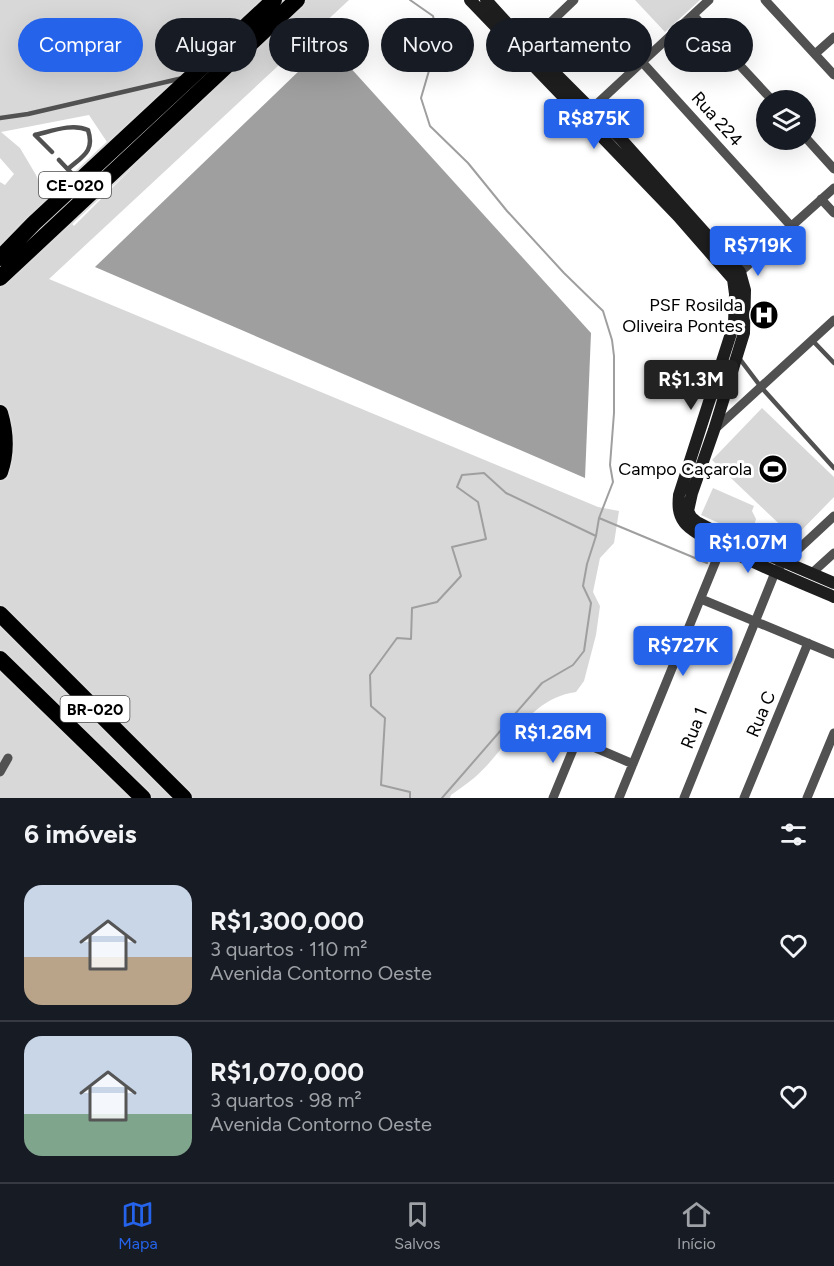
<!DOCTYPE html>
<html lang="pt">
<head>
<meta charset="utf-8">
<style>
  body { margin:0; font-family:Figtree,sans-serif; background:#20242c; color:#f1f3f6; height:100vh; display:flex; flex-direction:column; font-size:22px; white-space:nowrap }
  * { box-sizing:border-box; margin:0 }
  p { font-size:20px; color:#9ea1a6 }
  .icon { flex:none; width:33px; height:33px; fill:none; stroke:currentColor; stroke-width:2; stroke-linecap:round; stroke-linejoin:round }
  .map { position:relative; height:798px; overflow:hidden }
  .side { display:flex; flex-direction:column; background:#171b24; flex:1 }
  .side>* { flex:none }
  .top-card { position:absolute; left:18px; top:18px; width:798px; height:54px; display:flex; gap:12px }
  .fabs { position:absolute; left:756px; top:90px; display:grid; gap:12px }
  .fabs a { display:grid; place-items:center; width:60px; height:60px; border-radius:50%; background:#171b24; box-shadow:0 6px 24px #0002; font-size:30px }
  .price { position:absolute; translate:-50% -51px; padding:0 14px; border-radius:6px; background:#2563eb; color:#fff; font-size:20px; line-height:39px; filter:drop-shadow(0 2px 3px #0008) }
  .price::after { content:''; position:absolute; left:50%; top:36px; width:18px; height:14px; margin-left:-9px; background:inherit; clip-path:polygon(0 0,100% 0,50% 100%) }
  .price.selected { background:#222; color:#fff }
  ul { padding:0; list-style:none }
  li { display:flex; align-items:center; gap:18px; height:150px; padding:0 24px }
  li+li { border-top:2px solid #363941 }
  li span { display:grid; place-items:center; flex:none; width:168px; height:120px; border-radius:18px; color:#555 }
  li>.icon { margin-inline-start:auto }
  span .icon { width:72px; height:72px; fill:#fffc; stroke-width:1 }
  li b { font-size:26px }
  h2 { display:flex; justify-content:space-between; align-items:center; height:72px; padding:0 24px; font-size:26px }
  .tag { padding:0 21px; border-radius:27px; background:#171b24; box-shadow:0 6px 24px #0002; font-size:21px; line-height:54px }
  .tag.selected { background:#2563eb; color:#fff }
  .tab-bar { display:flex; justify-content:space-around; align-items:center; height:84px; border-top:2px solid #363941; background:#171b24; font-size:16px; color:#9ea1a6 }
  .tab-bar a { display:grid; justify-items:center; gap:3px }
  .tab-bar .selected { color:#2563eb }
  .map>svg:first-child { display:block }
</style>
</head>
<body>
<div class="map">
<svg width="834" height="798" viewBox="0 0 834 798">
  <rect width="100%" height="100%" fill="#fff"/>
  <!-- green -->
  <path fill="#d8d8d8" d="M 0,0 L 261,0 L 163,93 L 107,142 L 89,115 L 1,132 L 20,148 L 36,175 L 44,192 L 74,226 L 143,157 L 146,150 L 306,0 L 349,0 L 49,279 L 598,507 L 619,511 L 614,543 L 600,558 L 593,592 L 600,606 L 596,635 L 584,681 L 576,692 C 528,698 508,749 474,778 C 467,784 459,789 451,795 L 450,798 L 0,798 L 0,182 L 5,185 L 14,174 L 0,158 Z
    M 635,0 L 700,0 L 665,32 Z
    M 762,408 L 834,477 L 834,497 L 794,538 L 712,460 Z
    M 713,488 L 754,506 L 752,511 L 756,519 L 754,526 L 746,530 L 743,529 L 741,533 L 701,515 Z"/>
  <!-- water -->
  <path fill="#9f9f9f" d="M 328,43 L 591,333 L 585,478 L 95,267 Z"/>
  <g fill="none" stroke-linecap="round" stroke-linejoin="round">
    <!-- stream -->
    <path stroke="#9f9f9f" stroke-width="2" d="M 410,0 L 433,16 L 435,24 L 435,50 L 421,98 L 430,126 L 468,163 L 507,211 L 564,273 L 603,311 L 612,340 L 614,356 L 614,413 L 610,465 L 613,482 L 599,518 L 596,536 L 587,564 L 583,586 L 591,603 L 584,651 L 573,665 L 542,683 L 442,798
      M 599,518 L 707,563
      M 410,798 L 410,792 L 381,785 L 385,718 L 371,706 L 370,675 L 397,638 L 411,639 L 412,608 L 437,602 L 461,576 L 452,547 L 486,539 L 478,502 L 457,487 L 462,475 L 484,473 L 506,493 L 596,536"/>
    <!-- highway casing -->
    <g stroke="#dbdbdb" stroke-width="20">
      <path id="highway" d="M 0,258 L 34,223 L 274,0
        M 0,278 L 297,0
        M 0,413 C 6,433 7,452 0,472
        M 0,614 L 184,798
        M 0,659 L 143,798"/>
    </g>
    <!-- lane -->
    <path stroke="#515151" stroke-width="4.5" d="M 0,118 L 28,114 L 183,78
      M 35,135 C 52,131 72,123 88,130 C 95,151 83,156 68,169
      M 35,135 L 52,152
      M 59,160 L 76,178
      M 812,340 L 834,363
      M 739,358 L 761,387 L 834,468"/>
    <!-- street -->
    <path stroke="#515151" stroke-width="9" d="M 765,0 L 834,75
      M 693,15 L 772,100
      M 527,45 L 574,0
      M 815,54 L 834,37
      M 642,62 L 791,226
      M 587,113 L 709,0
      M 806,138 L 834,169
      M 821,199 L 834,213
      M 737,275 L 834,188
      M 714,430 L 834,320
      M 812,573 L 834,553
      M 701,599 L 834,654
      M 0,772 L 8,758
      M 553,798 L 577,740 L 633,764
      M 619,798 L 722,546
      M 684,798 L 776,570 L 834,516
      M 744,798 L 808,643
      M 807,798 L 834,733"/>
    <!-- secondary -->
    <path stroke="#1e1e1e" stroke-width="12" d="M 470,0 L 678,216 L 733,279 L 735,294 L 734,324 L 679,495 C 678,505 678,514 684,522 C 696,541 807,585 834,597
      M 486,0 L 527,45 L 621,139 L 740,272 L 745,290 L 744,333 L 714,430 L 692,493 L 688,511 L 691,517 L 697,522 L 726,537 L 834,583"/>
    <!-- highway -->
    <use href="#highway" stroke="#000" stroke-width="16"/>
  </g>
  <!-- icons -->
  <defs>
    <g id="hospital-disc" transform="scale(1.5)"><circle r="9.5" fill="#000" stroke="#fff"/><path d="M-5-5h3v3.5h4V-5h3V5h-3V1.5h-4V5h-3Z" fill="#fff"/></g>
    <g id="stadium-disc" transform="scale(1.5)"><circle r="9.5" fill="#000" stroke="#fff"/><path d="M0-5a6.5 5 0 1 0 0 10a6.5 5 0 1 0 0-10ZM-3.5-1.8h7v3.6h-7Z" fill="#fff"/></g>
  </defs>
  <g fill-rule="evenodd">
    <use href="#hospital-disc" x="764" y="315"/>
    <use href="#stadium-disc" x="773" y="469"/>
  </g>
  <g text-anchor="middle" stroke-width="6" stroke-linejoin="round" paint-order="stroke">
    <!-- shield labels -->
    <g fill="#fff" stroke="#4c4c4c" stroke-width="1.5">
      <rect x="39" y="172" width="72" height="26" rx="4.5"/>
      <rect x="60.5" y="696" width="69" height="26" rx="4.5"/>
    </g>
    <g font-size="16" font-weight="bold" fill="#000">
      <text x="75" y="191">CE-020</text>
      <text x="95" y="715">BR-020</text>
    </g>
    <!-- street labels -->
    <g font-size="18" fill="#000" stroke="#fff">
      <text transform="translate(717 119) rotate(48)" y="6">Rua 224</text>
      <text transform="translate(761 714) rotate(-67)" y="6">Rua C</text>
      <text transform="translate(694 728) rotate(-68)" y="6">Rua 1</text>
    </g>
    <!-- poi labels -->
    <g font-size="18" fill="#000" stroke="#fff" text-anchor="end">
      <text x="743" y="311">PSF Rosilda<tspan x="743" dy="21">Oliveira Pontes</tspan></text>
      <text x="752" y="475">Campo Caçarola</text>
    </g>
  </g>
</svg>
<div class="fabs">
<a><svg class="icon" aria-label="layers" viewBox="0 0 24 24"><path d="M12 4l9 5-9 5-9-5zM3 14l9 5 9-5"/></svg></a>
</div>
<b class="price" style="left:594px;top:150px">R$875K</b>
<b class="price" style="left:758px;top:277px">R$719K</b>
<b class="price selected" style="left:691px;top:411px">R$1.3M</b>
<b class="price" style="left:748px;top:574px">R$1.07M</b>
<b class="price" style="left:683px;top:677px">R$727K</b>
<b class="price" style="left:553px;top:764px">R$1.26M</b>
<div class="top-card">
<a class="tag selected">Comprar</a>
<a class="tag">Alugar</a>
<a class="tag">Filtros</a>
<a class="tag">Novo</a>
<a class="tag">Apartamento</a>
<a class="tag">Casa</a>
</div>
</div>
<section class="side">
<h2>6 imóveis<svg class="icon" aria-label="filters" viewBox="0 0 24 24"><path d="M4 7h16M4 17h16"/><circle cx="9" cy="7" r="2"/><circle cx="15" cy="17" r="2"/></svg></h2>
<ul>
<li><span style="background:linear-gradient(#c9d6e8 60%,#b9a48a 0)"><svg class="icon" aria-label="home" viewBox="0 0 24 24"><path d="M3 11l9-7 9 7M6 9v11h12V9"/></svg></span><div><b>R$1,300,000</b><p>3 quartos · 110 m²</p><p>Avenida Contorno Oeste</p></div><svg class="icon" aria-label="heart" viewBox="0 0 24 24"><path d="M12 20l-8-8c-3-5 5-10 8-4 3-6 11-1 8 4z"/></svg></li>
<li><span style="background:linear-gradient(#c9d6e8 65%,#7fa58c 0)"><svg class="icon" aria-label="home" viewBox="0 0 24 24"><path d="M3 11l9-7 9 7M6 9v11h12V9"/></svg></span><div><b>R$1,070,000</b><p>3 quartos · 98 m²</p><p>Avenida Contorno Oeste</p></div><svg class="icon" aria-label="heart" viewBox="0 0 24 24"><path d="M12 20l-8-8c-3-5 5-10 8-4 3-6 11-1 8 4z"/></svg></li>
</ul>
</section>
<nav class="tab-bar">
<a class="selected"><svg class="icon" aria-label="map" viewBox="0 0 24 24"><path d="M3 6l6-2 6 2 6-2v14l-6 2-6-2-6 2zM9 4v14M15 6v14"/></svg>Mapa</a>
<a><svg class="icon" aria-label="saved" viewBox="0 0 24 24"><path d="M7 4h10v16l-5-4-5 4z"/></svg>Salvos</a>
<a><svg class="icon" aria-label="home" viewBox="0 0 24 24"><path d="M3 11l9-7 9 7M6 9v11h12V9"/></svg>Início</a>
</nav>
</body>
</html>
